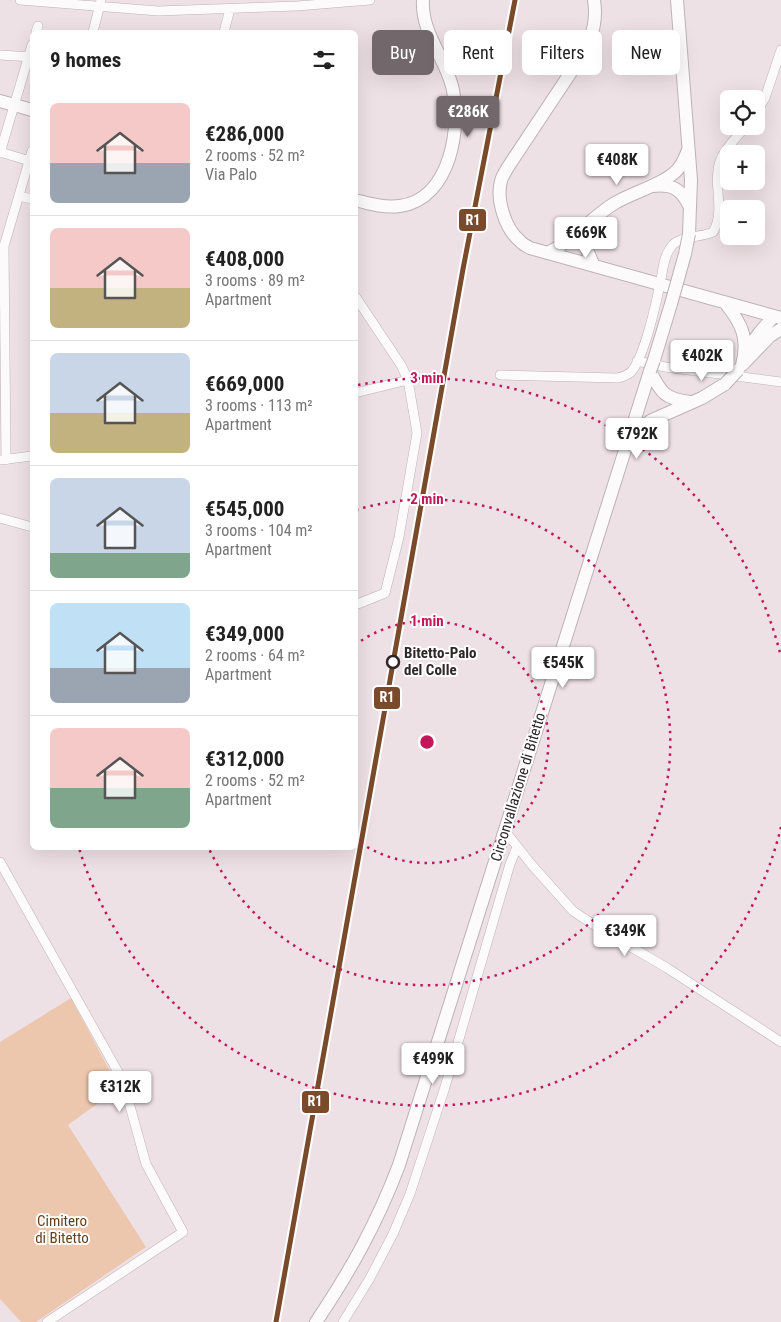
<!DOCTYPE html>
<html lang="en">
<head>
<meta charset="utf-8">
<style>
  body { margin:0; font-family:"Roboto Condensed",sans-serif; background:#f2f2f2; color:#222; height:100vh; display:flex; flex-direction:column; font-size:19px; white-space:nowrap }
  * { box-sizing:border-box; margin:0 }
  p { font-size:16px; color:#767676 }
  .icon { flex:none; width:28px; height:28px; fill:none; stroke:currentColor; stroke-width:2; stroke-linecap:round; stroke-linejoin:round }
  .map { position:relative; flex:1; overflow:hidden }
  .panel { position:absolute; left:30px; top:30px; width:328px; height:820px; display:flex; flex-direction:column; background:#fff; border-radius:8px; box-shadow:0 5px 20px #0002 }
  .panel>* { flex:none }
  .hud { position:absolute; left:372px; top:30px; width:332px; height:45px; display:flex; gap:10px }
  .fabs { position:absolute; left:720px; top:90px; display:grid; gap:10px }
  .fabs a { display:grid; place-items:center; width:45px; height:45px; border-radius:8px; background:#fff; box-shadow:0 5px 20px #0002; font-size:25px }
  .price { position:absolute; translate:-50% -42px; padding:0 11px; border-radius:5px; background:#fff; color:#222; font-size:16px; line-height:32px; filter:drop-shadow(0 1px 2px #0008) }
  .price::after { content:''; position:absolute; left:50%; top:30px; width:15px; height:11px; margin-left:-8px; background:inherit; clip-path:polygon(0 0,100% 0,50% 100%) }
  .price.on { background:#72676a; color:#fff }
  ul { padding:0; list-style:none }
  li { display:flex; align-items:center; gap:15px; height:125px; padding:0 20px }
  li+li { border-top:1px solid #e0e0e0 }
  li span { display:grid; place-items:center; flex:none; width:140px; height:100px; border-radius:8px; color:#555 }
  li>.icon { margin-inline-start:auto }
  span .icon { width:60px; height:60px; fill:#fffc; stroke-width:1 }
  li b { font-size:21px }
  h2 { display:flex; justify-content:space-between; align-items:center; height:60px; padding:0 20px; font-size:21px }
  .pill { padding:0 18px; border-radius:8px; background:#fff; box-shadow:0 5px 20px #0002; font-size:18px; line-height:45px }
  .pill.on { background:#72676a; color:#fff }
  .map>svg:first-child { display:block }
</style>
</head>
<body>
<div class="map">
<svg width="781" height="1322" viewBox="0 0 781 1322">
  <rect width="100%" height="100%" fill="#eee1e5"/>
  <!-- green -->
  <path fill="#edc7ad" d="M 71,998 L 119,1088 L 68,1125 L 146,1247 L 36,1322 L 21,1322 L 0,1299 L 0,1042 Z"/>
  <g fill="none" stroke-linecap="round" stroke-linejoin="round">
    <!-- street casing -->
    <g stroke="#bcb2b5" stroke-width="10">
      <path id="street" d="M 20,0 L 158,11 L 297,6 L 370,0
        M 36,32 L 38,26
        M 93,32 L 101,0
        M 224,32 L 230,9
        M 0,55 L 32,57
        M 756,113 L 765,98 L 781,50
        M 0,152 L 30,161
        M 0,153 L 32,45
        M 19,196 L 32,199
        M 355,296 L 401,365 L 408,380 L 417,433 L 399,537 L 385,593 L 355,605
        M 637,361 L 665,367 L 781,382
        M 500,375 L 617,378 C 623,377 626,376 631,372 C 644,358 656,304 660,284 C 663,272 663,257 671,247 C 679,235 701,238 713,232 C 726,211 712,183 720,161 C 725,148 737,137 746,126
        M 355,393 L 408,380
        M 0,460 L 32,456
        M 6,460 L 4,246 L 32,151
        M 0,518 L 32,527
        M 505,831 L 531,864 L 573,911 L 597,927 L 667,968 L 781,1042
        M 0,862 L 118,1072 L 125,1088 L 146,1164 L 183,1232 L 47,1322
        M 343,1322 L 370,1278 L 393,1234 L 410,1194 L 445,1087 L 510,864 L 517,847"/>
    </g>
    <!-- secondary casing -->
    <g stroke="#bcb2b5" stroke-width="14">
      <path id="secondary" d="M 594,0 C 597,19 593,34 585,51 L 508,167 C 506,171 502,176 501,181 C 496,199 505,229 520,241 C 522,244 527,246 530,248 L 781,318
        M 677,0 L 691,180 L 689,234
        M 0,101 L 32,110
        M 653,186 C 673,184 681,189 690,207
        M 355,200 C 370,204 385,208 400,206 C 451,199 462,126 452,86 C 444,56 421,32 423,0
        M 547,253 C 573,242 591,217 615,203 C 633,192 659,186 674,173 C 681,168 685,158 688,150
        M 594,266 C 584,244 582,241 595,220
        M 726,304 C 742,324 749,339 742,365
        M 746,351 L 760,332 L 774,316
        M 654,360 L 671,304
        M 743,364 L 770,336 L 781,329
        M 650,371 C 661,393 665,399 690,402
        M 631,437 L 650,421 L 702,398 L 725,384
        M 316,1322 C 351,1270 377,1223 399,1165 L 650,371"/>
    </g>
    <!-- street -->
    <use href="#street" stroke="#fcfafb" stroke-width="9"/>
    <!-- secondary -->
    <use href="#secondary" stroke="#fcfafb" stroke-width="12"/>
    <!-- secondary-bridge casing -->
    <g stroke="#bcb2b5" stroke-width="14" stroke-linecap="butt">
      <path id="secondary-bridge" d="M 671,304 L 685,254 L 689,234
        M 650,371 L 654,360
        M 725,384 L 738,370"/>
    </g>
    <!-- secondary-bridge -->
    <use href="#secondary-bridge" stroke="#fcfafb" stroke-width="12"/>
    <!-- rail-1 casing -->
    <g stroke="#fff" stroke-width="9">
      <path id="rail-1" d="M 276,1322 L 463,269 L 515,0"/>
    </g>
    <!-- rail-1 -->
    <use href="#rail-1" stroke="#7a4b2a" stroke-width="5"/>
  </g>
  <!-- distance rings -->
  <g fill="none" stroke="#c2185b" stroke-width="2.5" stroke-dasharray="2.5 5">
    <path d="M355 645A121 121 0 1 1 355 839"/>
    <path d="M356 510A243 243 0 1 1 209 849"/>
    <path d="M781 827A364 364 0 0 1 79 848M358 385A364 364 0 0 1 781 657"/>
  </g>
  <!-- markers -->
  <circle fill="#fff" stroke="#2f2628" stroke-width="2.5" cx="393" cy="662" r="6"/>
  <g text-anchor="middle" stroke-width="4" stroke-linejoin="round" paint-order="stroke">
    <!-- stop labels -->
    <g font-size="15" font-weight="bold" fill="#2f2628" stroke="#fff" text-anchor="start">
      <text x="404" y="658">Bitetto-Palo<tspan x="404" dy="17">del Colle</tspan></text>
    </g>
    <!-- street labels -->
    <g font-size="15" fill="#2f2628" stroke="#fff">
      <text transform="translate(518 787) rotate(-73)" y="5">Circonvallazione di Bitetto</text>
    </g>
    <!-- park labels -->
    <g font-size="15" fill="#663f18" stroke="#fff">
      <text x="62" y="1226">Cimitero<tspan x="62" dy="17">di Bitetto</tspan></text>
    </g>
  </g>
  <circle cx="427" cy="742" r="8" fill="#c2185b" stroke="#fff" stroke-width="2.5"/>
  <g font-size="15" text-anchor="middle" font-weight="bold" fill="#c2185b" stroke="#fff" stroke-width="4" stroke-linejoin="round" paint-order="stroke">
    <text x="427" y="383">3 min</text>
    <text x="427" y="504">2 min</text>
    <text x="427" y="626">1 min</text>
  </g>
  <g stroke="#fff" stroke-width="2">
    <rect x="458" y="208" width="29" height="24" rx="5" fill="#7a4b2a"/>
    <rect x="373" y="686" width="28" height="24" rx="5" fill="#7a4b2a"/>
    <rect x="301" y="1090" width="29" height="24" rx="5" fill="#7a4b2a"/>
  </g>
  <g font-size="14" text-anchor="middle" font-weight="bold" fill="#fff">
    <text x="473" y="225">R1</text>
    <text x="387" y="702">R1</text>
    <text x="315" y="1106">R1</text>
  </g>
</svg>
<div class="fabs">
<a><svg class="icon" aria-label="locate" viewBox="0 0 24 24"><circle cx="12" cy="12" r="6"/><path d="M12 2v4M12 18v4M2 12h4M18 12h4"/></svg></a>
<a>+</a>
<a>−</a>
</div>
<b class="price on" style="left:468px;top:138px">€286K</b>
<b class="price" style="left:617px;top:186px">€408K</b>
<b class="price" style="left:586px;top:259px">€669K</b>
<b class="price" style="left:702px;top:382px">€402K</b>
<b class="price" style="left:637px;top:460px">€792K</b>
<b class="price" style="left:563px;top:689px">€545K</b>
<b class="price" style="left:625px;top:957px">€349K</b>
<b class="price" style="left:433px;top:1085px">€499K</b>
<b class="price" style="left:120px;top:1113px">€312K</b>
<div class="hud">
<a class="pill on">Buy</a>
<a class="pill">Rent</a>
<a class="pill">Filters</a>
<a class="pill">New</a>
</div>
<section class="panel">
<h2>9 homes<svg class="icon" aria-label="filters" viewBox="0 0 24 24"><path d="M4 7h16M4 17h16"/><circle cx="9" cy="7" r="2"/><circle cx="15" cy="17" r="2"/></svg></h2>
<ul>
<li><span style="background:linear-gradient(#f6c9c9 60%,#9aa5b1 0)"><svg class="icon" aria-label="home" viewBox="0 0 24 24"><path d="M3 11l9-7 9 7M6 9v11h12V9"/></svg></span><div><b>€286,000</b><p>2 rooms · 52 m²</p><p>Via Palo</p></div></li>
<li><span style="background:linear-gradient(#f6c9c9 60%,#c2b280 0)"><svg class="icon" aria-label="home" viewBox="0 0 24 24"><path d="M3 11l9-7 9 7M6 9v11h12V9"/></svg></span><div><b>€408,000</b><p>3 rooms · 89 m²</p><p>Apartment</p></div></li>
<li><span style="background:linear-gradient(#c9d6e8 60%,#c2b280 0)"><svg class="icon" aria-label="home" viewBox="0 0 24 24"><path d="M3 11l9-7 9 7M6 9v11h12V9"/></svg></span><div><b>€669,000</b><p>3 rooms · 113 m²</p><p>Apartment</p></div></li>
<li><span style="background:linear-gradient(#c9d6e8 75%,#7fa58c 0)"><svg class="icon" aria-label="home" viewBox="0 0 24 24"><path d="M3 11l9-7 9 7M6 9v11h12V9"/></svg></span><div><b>€545,000</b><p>3 rooms · 104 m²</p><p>Apartment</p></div></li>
<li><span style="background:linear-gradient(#bfe0f5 65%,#9aa5b1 0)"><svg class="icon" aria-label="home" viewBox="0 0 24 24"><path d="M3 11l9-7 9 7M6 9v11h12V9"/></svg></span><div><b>€349,000</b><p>2 rooms · 64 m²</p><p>Apartment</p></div></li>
<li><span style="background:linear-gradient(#f6c9c9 60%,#7fa58c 0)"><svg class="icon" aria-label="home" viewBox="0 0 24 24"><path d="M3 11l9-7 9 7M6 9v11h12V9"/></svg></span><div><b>€312,000</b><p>2 rooms · 52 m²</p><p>Apartment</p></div></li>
</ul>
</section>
</div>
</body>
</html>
